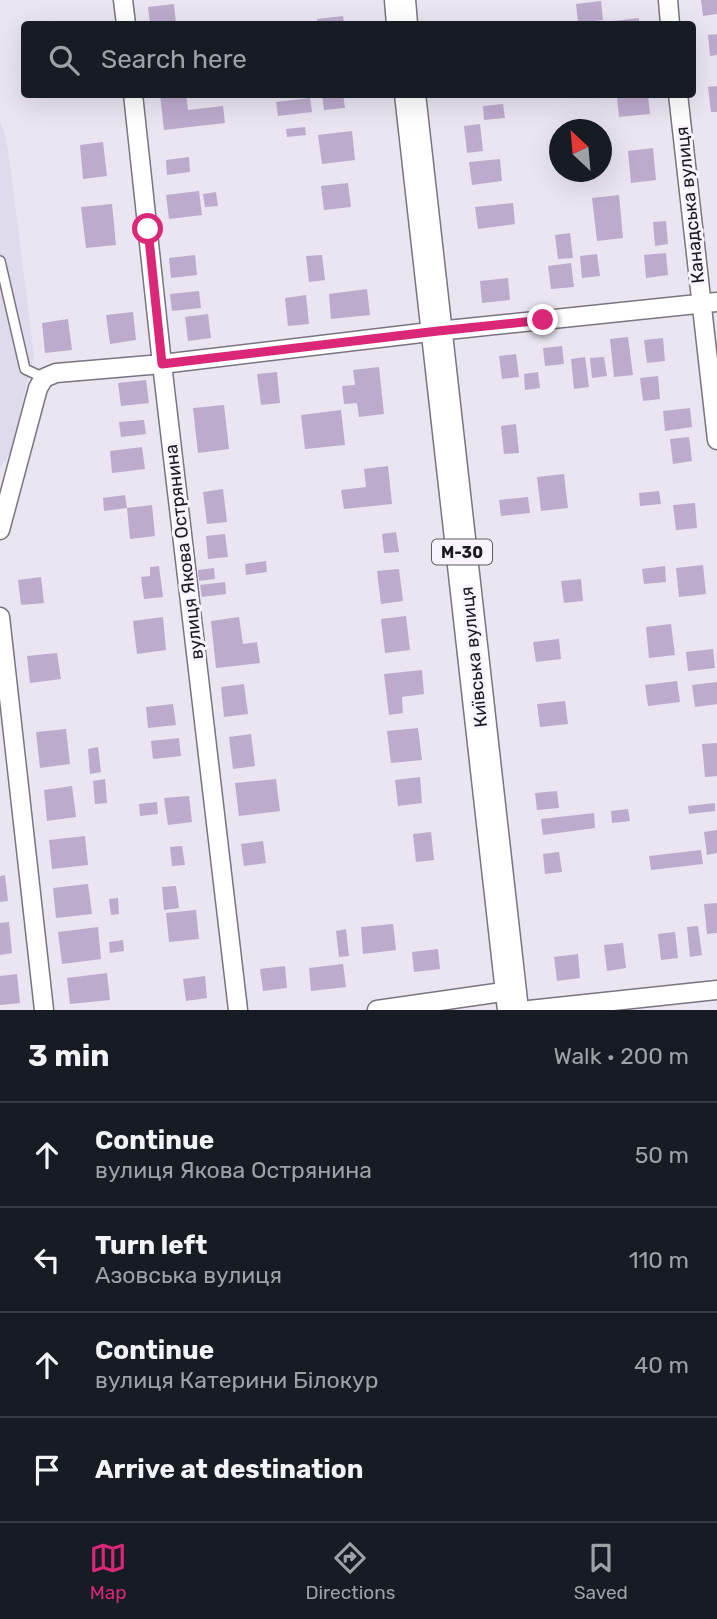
<!DOCTYPE html>
<meta charset="utf-8">
<style>
:root{--surface:#171b24;--page:#20242c;--text:#f1f3f6;--muted:#9ea1a6;--line:#363941;--accent:#db2777}
body{margin:0;font-family:Rubik,sans-serif;background:var(--page);color:var(--text)}
.compass{position:absolute;left:549px;top:119px;width:63px;height:63px;border-radius:50%;background:var(--surface);box-shadow:0 7px 28px #0002;rotate:334deg}
.stop{position:absolute;width:21px;height:21px;margin:-16px;border:5px solid #db2777;border-radius:50%;background:#fff}
.stop.end{background:#db2777;border-color:#fff;box-shadow:0 2px 7px #0008}
.list{margin:0;padding:0;list-style:none}
h2{display:flex;justify-content:space-between;align-items:center;height:91px;margin:0;padding:0 28px;font-size:30px}
h2 small{font-size:23px;font-weight:400;color:var(--muted)}
.list li{display:grid;grid-template-columns:46px 1fr auto;gap:21px;align-items:center;box-sizing:border-box;height:105px;padding:0 28px;border-top:2px solid var(--line)}
.list b{display:block;font-size:26px;white-space:nowrap}
.list p{margin:0;font-size:23px;white-space:nowrap;color:var(--muted)}
.list em{font-size:23px;font-style:normal;color:var(--muted)}
.icon{flex:none;width:38px;height:38px;fill:none;stroke:currentColor;stroke-width:2;stroke-linecap:round;stroke-linejoin:round}
.map{position:relative;flex:none;width:717px;height:1010px;overflow:hidden}
.search{position:absolute;background:var(--surface);box-shadow:0 7px 28px #0002;left:21px;right:21px;top:21px;height:77px;display:flex;align-items:center;gap:18px;box-sizing:border-box;padding:0 24px;border-radius:7px;color:var(--muted);font-size:26px}
.sheet{height:511px;background:var(--surface)}
nav{display:flex;justify-content:space-around;align-items:center;box-sizing:border-box;height:98px;border-top:2px solid var(--line);background:var(--surface);font-size:19px;color:var(--muted)}
nav a{display:grid;justify-items:center;gap:4px}
nav .on{color:var(--accent)}
.map>svg:first-child{display:block}
.built{fill:#e1d9ec}
.building{fill:#bdabce}
.lines{fill:none;stroke-linecap:round;stroke-linejoin:round}
.service-casing{stroke:#79747f;stroke-width:12}
.minor-casing{stroke:#79747f;stroke-width:21}
.trunk-casing{stroke:#79747f;stroke-width:33}
.service{stroke:#fff;stroke-width:9}
.minor{stroke:#fff;stroke-width:18}
.trunk{stroke:#fff;stroke-width:30}
.route{stroke:#db2777;stroke-width:9}
.labels{text-anchor:middle;stroke-width:6;stroke-linejoin:round;paint-order:stroke}
.shield{fill:#f8f3ff;stroke:#5e5b62;stroke-width:2}
.shield-label{font-size:16px;font-weight:bold;fill:#1c1a1f}
.street-label{font-size:18px;fill:#1c1a1f;stroke:#f8f3ff}
</style>
<div class="map">
<svg width="717" height="1010" viewBox="0 0 717 1010">
<rect width="100%" height="100%" fill="#eae5f1"/>
<path class="built" d="M0,121L5,133L11,171L34,355L27,380L13,448L0,468Z"/>
<path class="building" d="M701,0H717V14L703,16Z
M601,1L603,20L578,23L576,4Z
M174,4L176,24H150L148,7Z
M343,16L344,24H318L317,19Z
M639,18V24H605L604,22Z
M717,34V55L710,56L708,35Z
M717,86V112H711L708,87Z
M160,94H186L188,110L223,106L225,123L164,130Z
M322,94H343L345,108L324,110Z
M648,95L650,114L619,117L617,98Z
M310,98L312,112L278,116L276,102Z
M503,104L505,118L484,120L483,106Z
M480,124L483,151L467,153L464,126Z
M305,127L306,135L287,137L286,129Z
M352,131L355,160L322,164L318,135Z
M103,142L107,176L83,179L80,145Z
M653,148L656,180L631,183L628,151Z
M189,157L190,172L167,175L166,160Z
M500,159L502,181L472,185L469,162Z
M348,183L351,207L324,210L321,186Z
M199,191L202,215L169,219L166,195Z
M216,192L218,206L205,207L203,194Z
M619,195L623,238L597,241L592,198Z
M513,203L515,224L478,229L475,207Z
M112,204L116,245L86,248L81,207Z
M666,221L668,244L655,246L653,222Z
M570,233L573,258L558,259L555,235Z
M666,253L668,275L646,278L644,255Z
M597,254L600,276L582,278L580,256Z
M195,255L197,275L171,278L169,258Z
M322,255L325,280L309,282L306,256Z
M571,263L574,287L551,289L548,266Z
M508,278L510,300L482,303L480,281Z
M367,289L370,315L331,319L329,294Z
M199,291L201,308L172,311L170,294Z
M306,295L309,324L288,326L285,298Z
M133,312L136,340L110,344L106,315Z
M208,314L211,338L188,341L185,317Z
M68,319L72,350L45,353L42,323Z
M628,337L633,375L614,377L610,339Z
M663,338L665,361L647,363L644,340Z
M562,346L564,364L545,366L543,348Z
M516,354L519,377L502,379L499,356Z
M585,357L589,387L574,389L571,359Z
M604,357L607,376L592,378L590,358Z
M379,367L384,414L359,417L357,403L344,404L342,386L355,385L353,370Z
M277,372L280,403L261,405L257,374Z
M538,372L540,388L525,390L524,374Z
M658,376L660,399L643,401L640,378Z
M146,380L149,403L121,406L118,383Z
M224,405L229,449L198,453L193,408Z
M690,408L692,427L665,431L663,411Z
M341,410L345,445L305,449L301,415Z
M144,420L146,434L121,437L119,422Z
M516,424L519,453L504,454L501,426Z
M689,437L692,461L673,464L670,439Z
M142,447L145,469L112,473L110,451Z
M388,466L392,504L344,509L341,490L366,487L364,469Z
M564,474L568,508L541,511L537,477Z
M223,489L227,522L207,524L203,492Z
M659,491L661,504L640,506L639,493Z
M125,495L127,508L104,511L103,498Z
M528,497L530,513L501,516L499,500Z
M695,503L697,528L676,530L673,505Z
M152,505L155,536L130,539L127,508Z
M396,532L399,552L384,553L382,534Z
M225,534L228,557L208,559L206,536Z
M266,561L267,572L246,575L245,564Z
M703,565L706,594L679,597L676,568Z
M159,566L163,597L144,599L141,577L150,576V567Z
M665,566L666,582L644,584L642,569Z
M214,568L215,579L199,581L198,570Z
M399,569L403,601L381,604L377,571Z
M41,577L44,603L21,605L18,580Z
M581,579L583,601L564,603L561,581Z
M225,582L226,594L202,597L200,585Z
M406,616L410,650L385,653L381,619Z
M163,617L166,650L137,654L133,621Z
M239,617L243,644L257,642L260,663L216,668L211,621Z
M671,624L675,655L649,658L646,627Z
M559,639L561,659L536,662L533,642Z
M713,649L715,668L688,671L686,652Z
M57,653L61,679L30,683L27,656Z
M422,670L424,694L402,697L403,713L389,715L384,674Z
M677,681L680,702L648,706L645,685Z
M717,682V704L695,707L692,685Z
M244,684L248,714L224,717L221,687Z
M565,701L568,724L540,727L537,704Z
M173,704L176,725L148,728L146,707Z
M418,728L422,760L391,763L387,731Z
M66,729L70,764L40,768L36,732Z
M251,734L255,766L233,769L229,737Z
M179,738L181,756L153,759L151,741Z
M717,743V776L705,777L702,744Z
M98,747L101,772L90,774L88,749Z
M420,777L422,803L398,806L395,780Z
M105,779L107,803L95,804L93,781Z
M276,779L280,811L239,816L235,783Z
M72,786L76,817L47,821L44,790Z
M557,791L559,808L537,810L535,793Z
M189,796L192,822L168,825L164,798Z
M157,802L158,814L140,816L139,804Z
M715,803V811L689,814L688,806Z
M628,809L630,821L612,823L611,811Z
M594,813L595,828L543,835L541,819Z
M717,830V853L707,855L704,832Z
M431,832L434,860L416,862L413,834Z
M85,836L88,865L52,869L49,840Z
M263,841L266,863L244,866L241,844Z
M182,846L185,865L172,866L170,847Z
M701,850L703,864L651,870L649,856Z
M559,852L562,872L545,874L543,854Z
M5,875L8,901L0,902V876Z
M88,884L92,914L56,918L53,888Z
M176,886L179,908L164,910L162,887Z
M118,898L119,914L111,915L109,899Z
M717,903V933L707,934L704,904Z
M196,910L199,939L169,942L166,913Z
M9,922L12,953L0,955V923Z
M393,924L396,950L363,954L361,927Z
M698,926L702,955L690,957L687,927Z
M98,927L101,959L62,964L58,932Z
M346,929L349,956L339,957L336,931Z
M675,932L678,958L661,960L658,934Z
M123,940L124,951L110,953L109,942Z
M623,943L626,968L607,971L604,945Z
M438,949L440,969L414,972L412,952Z
M578,954L580,978L557,981L554,957Z
M343,964L346,987L311,991L309,968Z
M285,966L287,988L263,991L260,969Z
M107,973L110,1000L70,1004L67,978Z
M17,974L20,1003L0,1005V976Z
M205,976L207,998L186,1001L183,979Z"/>
<g class="lines">
<defs>
<path id="service" d="M0,261L25,369L44,378"/>
<path id="minor" d="M123,0L126,24
M668,0L670,24
M133,94L162,364L238,1010
M678,94L717,440
M0,530L38,388L44,378L56,373L162,364L438,331L717,302
M0,617L44,1010
M377,1010L510,991
M529,1010L717,990"/>
<path id="trunk" d="M400,0L402,24
M410,94L513,1010"/>
</defs>
<use href="#service" class="service-casing"/>
<use href="#minor" class="minor-casing"/>
<use href="#trunk" class="trunk-casing"/>
<use href="#service" class="service"/>
<use href="#minor" class="minor"/>
<use href="#trunk" class="trunk"/>
</g>
<g class="lines">
<path class="route" d="M148,229L162,364L438,331L543,320"/>
</g>
<g class="labels">
<rect class="shield" x="432" y="539.5" width="60" height="25" rx="5"/>
<g class="shield-label">
<text x="462" y="558">М-30</text>
</g>
<g class="street-label">
<text transform="translate(690 205) rotate(-96)" y="6">Канадська вулиця</text>
<text transform="translate(184 552) rotate(-97)" y="6">вулиця Якова Острянина</text>
<text transform="translate(474 657) rotate(-96)" y="6">Київська вулиця</text>
</g>
</g>
</svg>
<svg class="compass" viewBox="-18 -18 36 36"><path d="M0-13l5 13h-10z" fill="#e53935"/><path d="M0 13l5-13h-10z" fill="#9ea1a6"/></svg>
<div class="stop" style="left:148px;top:229px"></div>
<div class="stop end" style="left:543px;top:320px"></div>
<div class="search"><svg class="icon" aria-label="search" viewBox="0 0 24 24"><circle cx="10" cy="10" r="6"/><path d="M15 15l6 6"/></svg>Search here</div>
</div>
<section class="sheet">
<h2>3 min<small>Walk · 200 m</small></h2>
<ul class="list">
<li><svg class="icon" aria-label="ahead" viewBox="0 0 24 24"><path d="M12 20V5M6 11l6-6 6 6"/></svg><div><b>Continue</b><p>вулиця Якова Острянина</p></div><em>50 m</em></li>
<li><svg class="icon" aria-label="left" viewBox="0 0 24 24"><path d="M17 20v-9H6M10 6l-5 5 5 5"/></svg><div><b>Turn left</b><p>Азовська вулиця</p></div><em>110 m</em></li>
<li><svg class="icon" aria-label="ahead" viewBox="0 0 24 24"><path d="M12 20V5M6 11l6-6 6 6"/></svg><div><b>Continue</b><p>вулиця Катерини Білокур</p></div><em>40 m</em></li>
<li><svg class="icon" aria-label="arrive" viewBox="0 0 24 24"><path d="M6 21V4h12l-3 4 3 4H6"/></svg><div><b>Arrive at destination</b></div></li>
</ul>
</section>
<nav>
<a class="on"><svg class="icon" aria-label="map" viewBox="0 0 24 24"><path d="M3 6l6-2 6 2 6-2v14l-6 2-6-2-6 2zM9 4v14M15 6v14"/></svg>Map</a>
<a><svg class="icon" aria-label="directions" viewBox="0 0 24 24"><path d="M12 3l9 9-9 9-9-9zM9 14v-3h6M13 9l2 2-2 2"/></svg>Directions</a>
<a><svg class="icon" aria-label="saved" viewBox="0 0 24 24"><path d="M7 4h10v16l-5-4-5 4z"/></svg>Saved</a>
</nav>
